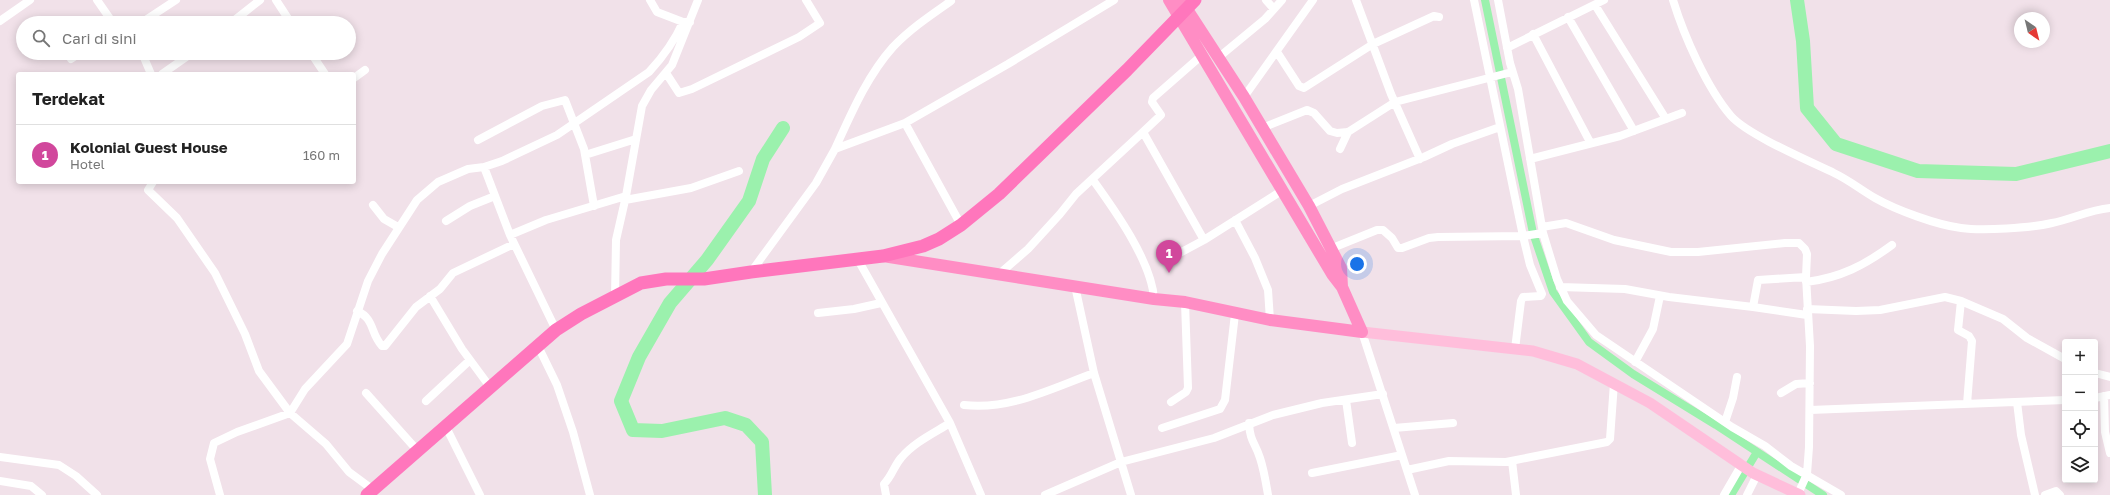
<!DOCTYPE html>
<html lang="id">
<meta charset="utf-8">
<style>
:root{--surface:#fff;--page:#f6f6f6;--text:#222;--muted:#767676;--line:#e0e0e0;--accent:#111827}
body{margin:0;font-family:"Golos Text",sans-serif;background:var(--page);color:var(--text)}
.controls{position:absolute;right:12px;bottom:12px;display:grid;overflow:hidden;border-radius:4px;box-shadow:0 2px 10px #0003}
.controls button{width:36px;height:36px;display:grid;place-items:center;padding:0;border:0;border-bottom:1px solid var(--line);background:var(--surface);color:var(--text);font:20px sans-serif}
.compass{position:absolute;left:2014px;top:12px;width:36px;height:36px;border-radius:50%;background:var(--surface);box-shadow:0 2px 10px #0003;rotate:145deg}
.you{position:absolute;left:1357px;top:264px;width:14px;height:14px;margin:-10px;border:3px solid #fff;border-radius:50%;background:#1a73e8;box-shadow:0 0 0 6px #1a73e833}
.badge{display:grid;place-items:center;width:26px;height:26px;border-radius:50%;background:var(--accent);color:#fff;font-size:13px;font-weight:700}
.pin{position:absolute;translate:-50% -33px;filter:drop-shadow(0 1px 2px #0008)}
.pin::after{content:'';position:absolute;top:21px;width:14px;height:12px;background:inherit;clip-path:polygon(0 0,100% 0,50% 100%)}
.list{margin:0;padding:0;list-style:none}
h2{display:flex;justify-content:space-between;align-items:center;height:52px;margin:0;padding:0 16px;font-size:17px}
h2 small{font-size:13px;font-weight:400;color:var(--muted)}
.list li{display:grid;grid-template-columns:26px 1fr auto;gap:12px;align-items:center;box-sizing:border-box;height:60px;padding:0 16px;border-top:1px solid var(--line)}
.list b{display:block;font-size:15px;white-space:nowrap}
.list p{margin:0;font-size:13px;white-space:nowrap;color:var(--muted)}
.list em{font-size:13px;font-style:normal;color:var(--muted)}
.icon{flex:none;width:22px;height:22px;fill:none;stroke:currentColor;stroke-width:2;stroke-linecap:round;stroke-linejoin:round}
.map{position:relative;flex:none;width:2110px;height:495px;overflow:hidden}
.search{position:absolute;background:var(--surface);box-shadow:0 2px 10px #0003;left:16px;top:16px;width:340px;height:44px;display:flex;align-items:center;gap:10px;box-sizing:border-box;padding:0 14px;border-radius:22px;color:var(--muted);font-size:15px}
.panel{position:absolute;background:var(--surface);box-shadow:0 2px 10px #0003;left:16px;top:72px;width:340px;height:112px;border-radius:4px}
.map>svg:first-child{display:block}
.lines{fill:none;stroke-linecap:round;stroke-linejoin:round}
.canal{stroke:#9bf1ad;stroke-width:8}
.river{stroke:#9bf1ad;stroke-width:14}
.minor{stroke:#fff;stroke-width:8}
.secondary{stroke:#ffbedb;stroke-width:11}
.primary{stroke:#ff8dc4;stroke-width:12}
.trunk{stroke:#ff76bc;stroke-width:13}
</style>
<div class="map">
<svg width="2110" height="495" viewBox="0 0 2110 495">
<rect width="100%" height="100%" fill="#f1e1e9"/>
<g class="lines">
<path class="canal" d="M1485,0L1533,233L1553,292L1589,342L1633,374L1716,425L1823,495
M1731,495L1757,452"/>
<path class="river" d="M1797,0L1803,41L1807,108L1836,144L1918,171L2016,174L2110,151
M765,495L762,442L746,425L725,418L662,431L633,430L621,401L639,357L670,303L707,260L749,201L763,159L783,128"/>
<path class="minor" d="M97,0L113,23
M276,0L291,23
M650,0L657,12L683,22
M1266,0L1274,9
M1356,0L1391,94L1420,159
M1474,0L1523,236L1530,265L1542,294L1541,296L1523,297L1521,301L1515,349
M1498,0L1510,63L1518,89L1543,233L1557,279L1567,301L1596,335L1732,427L1765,446L1791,466L1841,495
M1673,0C1684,36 1707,88 1731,116C1748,135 1809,161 1834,173C1849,180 1861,190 1875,198C1896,210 1937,225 1961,228C1982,231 2031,228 2052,223C2072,219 2089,210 2110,208
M1595,5L1666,119
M1568,17L1634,131
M0,21L30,0
M141,23L176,0
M231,23L260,0
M1533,34L1590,142
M1507,48L1604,0
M1277,52L1299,86L1304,88L1373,44L1434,16L1439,17
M142,53L151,74
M311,53L325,74
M1219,57L1265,19L1282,0
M71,59L80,53
M666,73L679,93L692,89L799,37L820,23L806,0
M162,74L192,53
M354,78L365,70
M1244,97L1313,0
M905,123L961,225
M1262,128L1307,110L1314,113L1330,131L1337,133L1348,132L1395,102L1512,72
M1143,132L1161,115L1152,102L1153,98L1201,56
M478,140L542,106L565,100L584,149L594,206
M835,149C851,114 867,76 893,47C910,29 931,15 951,1
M1340,149L1348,132
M585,155L636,139
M1530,159L1620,136L1682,113
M484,167L510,235L556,330
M1093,180C1114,209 1152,262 1154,299
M153,182L148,190L177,218L215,273L245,334L259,371L290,413L326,444L349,472L372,489
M625,200L691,188L739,171
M373,205L384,219L398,227
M1309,206L1342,189L1424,157L1452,144L1500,127
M1235,220L1255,258L1268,290L1270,320
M446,221L470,206L495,196
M1542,227L1566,223L1614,240L1671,252H1698L1785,243H1799L1805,249L1807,254L1806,277L1810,346L1809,447L1807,474L1798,494
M510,235L546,220L626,196
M1330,249L1377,230H1383L1392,238L1398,248H1402L1429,238L1438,237L1523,236L1543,233
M1176,255L1204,240
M857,258L950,423L981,495
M751,272L816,183L835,149L905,123L1008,64L1114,0
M998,275L1028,249L1060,214L1076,194L1143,132L1204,240L1283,190
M1806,282C1840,278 1865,265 1892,245
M1075,286L1094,373L1131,495
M1560,287L1625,289L1669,297L1753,307L1758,280L1806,277
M430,296L462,349L490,387
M615,298L616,240L626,196L642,106L651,90L672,65L698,0
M1961,301L1958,330L1969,336L1972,341L1967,404
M1753,307L1807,315
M1807,309L1856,311L1880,310L1945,297L1961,301L2003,319L2027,338L2065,359
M357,311C375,319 370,333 382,346H385L416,307L440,289L453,273L514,244
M818,313L854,309L881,303
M1362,332L1415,495
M538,346L557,385L573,432L590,495
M1635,362L1653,329L1660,296
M2095,373L2110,377
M366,393L417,450
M1781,393L1796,384L1810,383
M2104,396L2105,432L2110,453
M2095,398L2110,395
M1346,400L1352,443
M426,401L470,360
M1171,402L1186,392L1188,388L1185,302
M2017,402L2021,435L2035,495
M964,405C1011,410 1050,389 1094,373
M1810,410L2065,400
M1725,422L1733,398L1737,377
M1249,423C1250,442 1255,442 1260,458C1264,470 1266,483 1268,495
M446,427L480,495
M1162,428L1220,409L1225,400L1235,314
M1394,428L1453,423
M0,457L59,465L76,476L97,495
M1512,461L1516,495
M1407,470L1449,461L1506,462L1607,442L1610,439L1614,383
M1312,473L1402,455
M0,481L31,486L42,495
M220,495L210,459L214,443L237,432L290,413L305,389L347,344L368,281L382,254L417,200L438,182L468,169L484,167L502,161L557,135L649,72C662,58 675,40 683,22H690
M886,495L884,484C892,476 894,466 901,458C913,443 934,433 950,423
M1045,495L1121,462L1214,438L1273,415L1322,403L1383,394
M1724,495L1742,464
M1747,495L1757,475
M2045,495L2056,491L2060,495"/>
<path class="secondary" d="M1362,332L1533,351L1577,364L1650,403L1753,473L1800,495"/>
<path class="primary" d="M1169,0L1332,274L1342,287L1362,332
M1181,0L1244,97L1309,206L1341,268L1342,287
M883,256L1154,299L1185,302L1270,320L1362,332"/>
<path class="trunk" d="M367,495L556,330L581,314L641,283L666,279H704L751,272L883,256L923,246L939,239L961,225L999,194L1127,70L1195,0"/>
</g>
</svg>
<div class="controls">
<button>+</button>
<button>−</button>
<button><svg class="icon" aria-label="locate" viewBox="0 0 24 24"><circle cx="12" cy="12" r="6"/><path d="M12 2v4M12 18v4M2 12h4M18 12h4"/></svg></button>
<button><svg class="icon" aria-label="layers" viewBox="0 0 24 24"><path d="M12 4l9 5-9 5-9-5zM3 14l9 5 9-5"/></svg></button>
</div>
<svg class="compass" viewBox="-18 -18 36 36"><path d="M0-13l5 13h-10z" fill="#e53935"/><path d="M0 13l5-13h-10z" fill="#767676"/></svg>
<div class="you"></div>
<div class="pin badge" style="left:1169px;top:273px;background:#d1479c">1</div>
<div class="search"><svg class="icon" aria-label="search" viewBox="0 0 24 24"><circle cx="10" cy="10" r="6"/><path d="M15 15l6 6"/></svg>Cari di sini</div>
<section class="panel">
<h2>Terdekat<small></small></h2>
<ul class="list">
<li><span class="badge" style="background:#d1479c">1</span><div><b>Kolonial Guest House</b><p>Hotel</p></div><em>160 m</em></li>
</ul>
</section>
</div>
